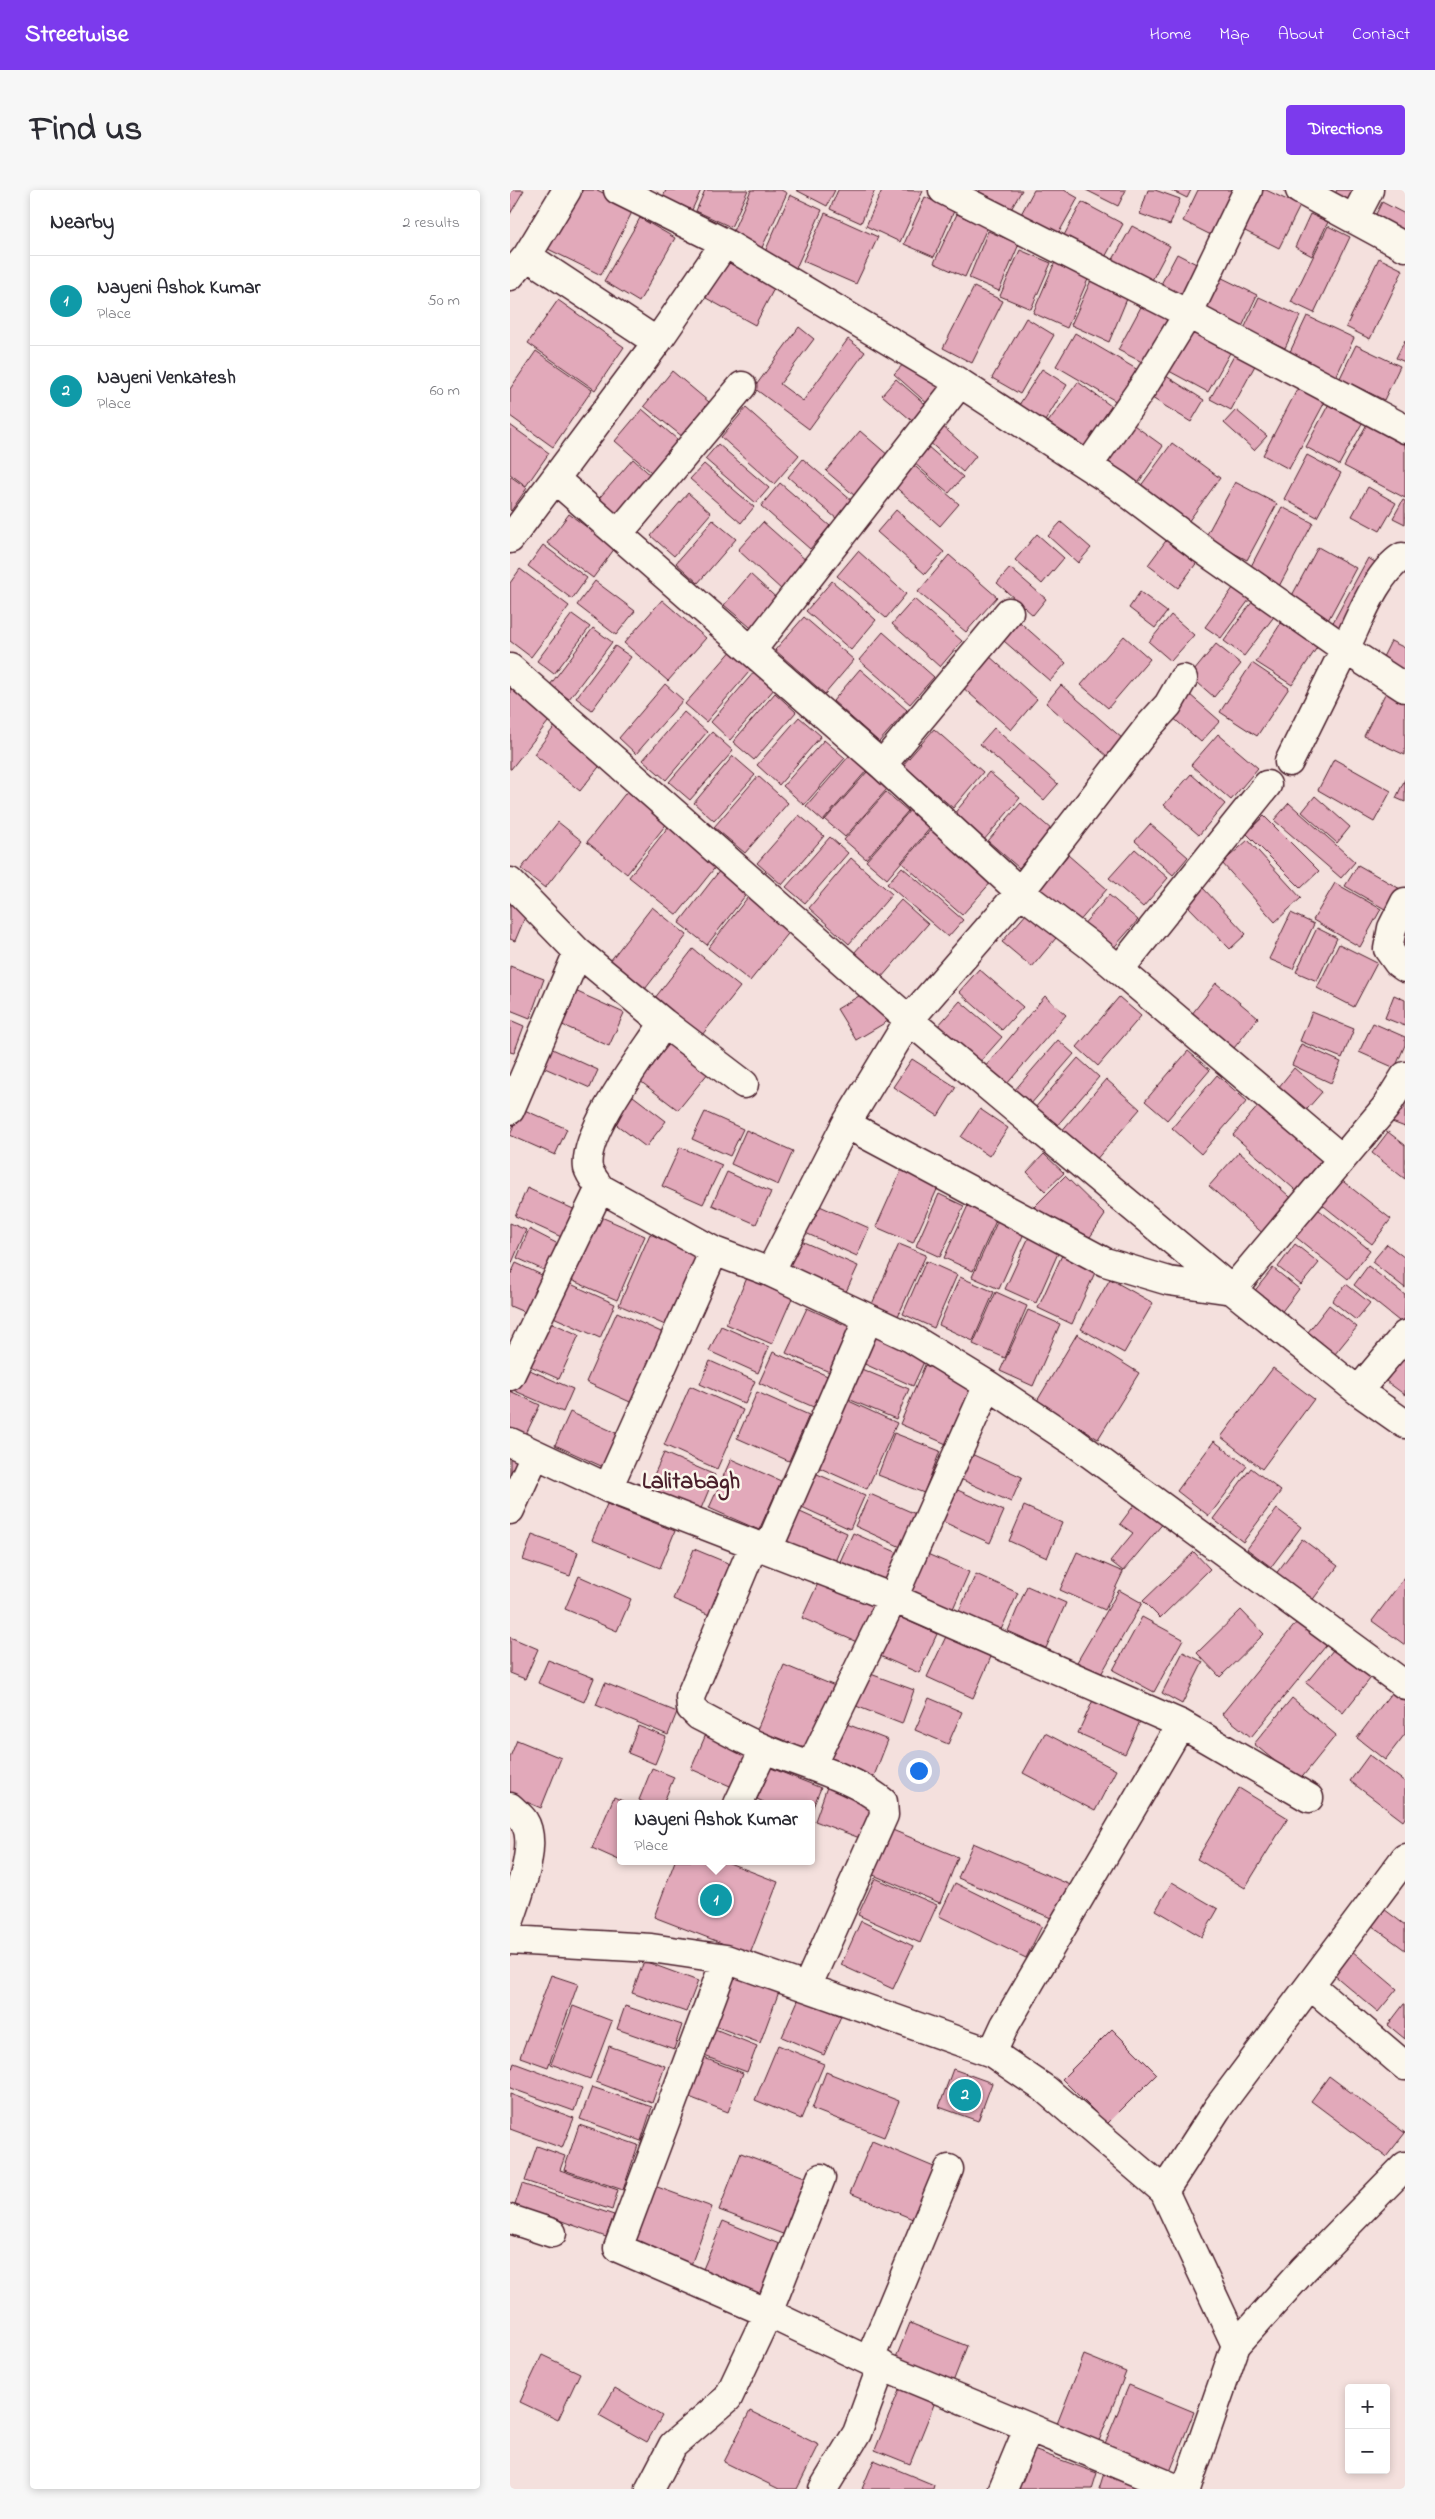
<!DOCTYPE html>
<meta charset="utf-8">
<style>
:root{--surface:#fff;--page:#f7f7f7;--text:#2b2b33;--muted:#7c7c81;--line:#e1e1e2;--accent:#7c3aed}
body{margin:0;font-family:"Indie Flower",sans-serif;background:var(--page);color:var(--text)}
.controls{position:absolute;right:15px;bottom:15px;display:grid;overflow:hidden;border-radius:5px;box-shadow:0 2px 8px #0003}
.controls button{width:45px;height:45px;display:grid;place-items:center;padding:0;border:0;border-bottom:1px solid var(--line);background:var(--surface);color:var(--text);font:25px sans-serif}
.you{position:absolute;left:408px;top:1580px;width:18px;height:18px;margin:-12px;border:4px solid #fff;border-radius:50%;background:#1a73e8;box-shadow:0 0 0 8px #1a73e833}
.badge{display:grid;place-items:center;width:32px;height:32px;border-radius:50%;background:var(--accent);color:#fff;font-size:16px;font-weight:700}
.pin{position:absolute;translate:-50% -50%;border:2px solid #fff;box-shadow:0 1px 5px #0006}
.popup{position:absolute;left:107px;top:1610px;width:198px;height:65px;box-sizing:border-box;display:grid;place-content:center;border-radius:5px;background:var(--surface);filter:drop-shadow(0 1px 4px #0005);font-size:16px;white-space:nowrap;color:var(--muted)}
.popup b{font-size:19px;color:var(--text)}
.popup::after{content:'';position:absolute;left:50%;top:100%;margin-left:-10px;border:10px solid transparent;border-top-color:var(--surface)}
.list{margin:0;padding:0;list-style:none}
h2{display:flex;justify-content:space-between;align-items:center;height:65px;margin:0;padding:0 20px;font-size:21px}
h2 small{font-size:16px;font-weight:400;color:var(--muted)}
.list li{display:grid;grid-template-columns:32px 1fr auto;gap:15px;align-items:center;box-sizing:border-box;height:90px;padding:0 20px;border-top:1px solid var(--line)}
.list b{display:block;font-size:19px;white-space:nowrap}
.list p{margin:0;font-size:16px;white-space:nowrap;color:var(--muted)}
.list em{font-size:16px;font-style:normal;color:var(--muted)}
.map{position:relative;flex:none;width:895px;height:2299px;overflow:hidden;border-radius:5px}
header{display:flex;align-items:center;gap:30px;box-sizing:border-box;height:70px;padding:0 25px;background:var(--accent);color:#fff}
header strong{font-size:24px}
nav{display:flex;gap:28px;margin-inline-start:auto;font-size:18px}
.intro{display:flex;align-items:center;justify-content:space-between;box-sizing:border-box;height:120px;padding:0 30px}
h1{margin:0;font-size:35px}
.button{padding:12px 22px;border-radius:5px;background:var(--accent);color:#fff;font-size:18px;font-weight:700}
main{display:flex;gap:30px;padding:0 30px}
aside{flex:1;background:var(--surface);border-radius:5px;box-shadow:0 2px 8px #0003}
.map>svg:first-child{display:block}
.building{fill:#e2a9ba;stroke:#4a1f2b}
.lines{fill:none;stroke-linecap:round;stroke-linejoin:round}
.street-casing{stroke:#4a1f2b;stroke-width:31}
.secondary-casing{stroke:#4a1f2b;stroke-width:31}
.street{stroke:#fbf7ec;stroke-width:28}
.secondary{stroke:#fbf7ec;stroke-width:28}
.labels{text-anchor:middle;stroke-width:5;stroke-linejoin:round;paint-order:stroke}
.neighbourhood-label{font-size:24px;font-weight:bold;fill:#4a1f2b;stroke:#fbf7ec}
</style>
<header>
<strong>Streetwise</strong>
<nav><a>Home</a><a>Map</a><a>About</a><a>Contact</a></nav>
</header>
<div class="intro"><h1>Find us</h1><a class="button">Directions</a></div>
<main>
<aside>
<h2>Nearby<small>2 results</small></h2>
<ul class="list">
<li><span class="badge" style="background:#0f9aa8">1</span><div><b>Nayeni Ashok Kumar</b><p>Place</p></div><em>50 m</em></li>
<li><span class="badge" style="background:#0f9aa8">2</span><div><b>Nayeni Venkatesh</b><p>Place</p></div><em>60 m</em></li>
</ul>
</aside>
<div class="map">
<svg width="895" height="2299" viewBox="0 0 895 2299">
<rect width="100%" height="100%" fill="#f4e0dd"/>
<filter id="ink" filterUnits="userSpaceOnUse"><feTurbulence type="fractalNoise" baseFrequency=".02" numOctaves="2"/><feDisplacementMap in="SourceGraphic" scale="10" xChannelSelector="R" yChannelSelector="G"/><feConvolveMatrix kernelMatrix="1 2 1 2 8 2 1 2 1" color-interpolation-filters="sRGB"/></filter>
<g filter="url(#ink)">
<path class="building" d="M0,0H14L0,24Z
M66,0H87L124,18L91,85L38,59Z
M156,0H191L182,20L153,7Z
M195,0H238L221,37L186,21Z
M241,0H271L277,3L250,62L220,48Z
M286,0H325L317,16Z
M328,0H365L351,33L320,19Z
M372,0L413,1L390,52L356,36Z
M470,0H512L499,23L467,6Z
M524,0H554L568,8L547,46L510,26Z
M576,0H616L608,16Z
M638,0H645L670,9L660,35L630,24Z
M661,0H681L677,8Z
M688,0H734L709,49L673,31Z
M745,0H756L790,16L769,58L727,37Z
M827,0H849L841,17L822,9Z
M280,5L312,20L286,78L254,64Z
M415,7L444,21L424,67L394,54Z
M572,12L613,34L593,71L552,49Z
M872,12L895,24V49L862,32Z
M315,23L368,47L346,94L293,71Z
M447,24L477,38L455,87L424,73Z
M800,24L818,32L802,66L785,57Z
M130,28L165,48L129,112L94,91Z
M622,36L660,56L640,94L601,73Z
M818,36L840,47L804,123L781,112Z
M478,41L509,54L489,101L459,88Z
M510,60L541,73L521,119L490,106Z
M667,64L696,79L678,112L650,96Z
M219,65L268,91L245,135L196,108Z
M869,68L893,80L860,149L836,137Z
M545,72L579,87L557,138L523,123Z
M702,83L747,105L731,139L686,117Z
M582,88L619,104L599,152L561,135Z
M464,97L493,111L462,173L433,158Z
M749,107L790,126L775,158L734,139Z
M48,110L114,157L85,200L18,153Z
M632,115L661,130L638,175L608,160Z
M797,126L844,148L826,187L779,164Z
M516,128L544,145L510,204L482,188Z
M685,132L725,154L698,202L659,181Z
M289,137L304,149L270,194L293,211L338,149L355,162L299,239L244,198Z
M565,143L628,180L609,213L546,176Z
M895,150V172L886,168Z
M846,155L890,176L874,210L830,188Z
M729,157L749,168L721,220L700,209Z
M26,161L82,200L43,257L0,226V199Z
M398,169L434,200L420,216L384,184Z
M532,179L557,195L535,231L509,215Z
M162,181L205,217L178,251L134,216Z
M656,186L694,210L681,232L642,208Z
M386,189L422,220L408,236L372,205Z
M568,192L605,219L575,259L538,232Z
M790,194L817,208L779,279L753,265Z
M822,208L856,226L829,275L796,257Z
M236,218L289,265L264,294L211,247Z
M132,219L175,256L148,288L105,251Z
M726,220L757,246L744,260L714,233Z
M621,233L653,256L625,298L592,275Z
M430,234L466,266L453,282L417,250Z
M857,234L895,255V308L834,276Z
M0,235L39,263L16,296L0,284Z
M350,241L379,266L345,306L316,281Z
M662,253L710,288L678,332L630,297Z
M208,254L259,298L246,313L195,269Z
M417,256L453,287L439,303L403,272Z
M797,265L831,283L807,327L774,309Z
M123,269L145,289L108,333L85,313Z
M293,269L342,311L327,329L278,287Z
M400,272L449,314L430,336L382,294Z
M194,274L244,317L231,333L180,289Z
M0,286L17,298L1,321L0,320Z
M725,292L767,314L737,370L695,348Z
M270,293L320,336L300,359L251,316Z
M858,297L886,313L870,341L842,326Z
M178,303L201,323L164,366L141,346Z
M893,310L895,311V334L883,328Z
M772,317L803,333L767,400L737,384Z
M386,320L434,362L415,384L367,342Z
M59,324L105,358L83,388L37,353Z
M203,330L226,349L188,393L166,373Z
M253,332L298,372L272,400L228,360Z
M551,332L581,358L568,373L538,346Z
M527,344L554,368L532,394L505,370Z
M658,348L688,371L668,398L638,375Z
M33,355L77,388L62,409L18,376Z
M808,357L846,378L816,434L778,413Z
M348,361L396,404L376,428L327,386Z
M439,365L487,407L456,442L408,402Z
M858,368L872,376L836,444L821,436Z
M500,378L536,409L523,425L487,393Z
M10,379L59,416L21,467L0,451V393Z
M240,384L271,412L246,442L214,415Z
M85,391L125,421L106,445L67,415Z
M322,391L366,430L341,460L296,421Z
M726,394L742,406L711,448L695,437Z
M630,402L657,422L645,438L619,418Z
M745,408L766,424L734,466L714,451Z
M404,409L452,451L430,477L382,434Z
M152,410L196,448L158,491L114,453Z
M62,424L80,437L44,484L27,471Z
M661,425L684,445L661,471L639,452Z
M294,427L344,470L315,504L265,460Z
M504,427L556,473L540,491L487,445Z
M771,433L808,456L782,495L746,472Z
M83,438L102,452L59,509L40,495Z
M373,442L424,487L400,514L349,470Z
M614,446L640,469L598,518L571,495Z
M881,451L895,458V488L869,475Z
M706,454L731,474L704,507L680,486Z
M105,456L121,467L82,520L66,508Z
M224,458L245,475L196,532L175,514Z
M478,465L527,509L501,540L451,496Z
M742,473L779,498L747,546L710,522Z
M350,479L397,520L369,552L323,511Z
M245,481L265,498L220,550L201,532Z
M155,494L173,510L126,564L109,548Z
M0,495L42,527L1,579H0Z
M551,495L613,549L598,567L536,513Z
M876,502L895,511V565L854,546Z
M265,503L286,522L244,570L223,552Z
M679,504L710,531L691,552L661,526Z
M174,522L197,542L156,590L133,570Z
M289,527L311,546L269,595L247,575Z
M45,536L92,573L70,601L24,564Z
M484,538L548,594L534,610L470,554Z
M424,539L473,582L443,618L393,575Z
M202,542L223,561L180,610L159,592Z
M708,544L748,578L721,610L681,575Z
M314,550L335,568L294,615L273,596Z
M340,565L357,580L313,631L296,616Z
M223,566L245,585L204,631L184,613Z
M824,569L881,601L864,632L808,600Z
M357,582L377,599L335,647L315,630Z
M479,582L510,608L473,651L443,625Z
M681,584L715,614L689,645L654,615Z
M248,586L278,613L235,663L204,637Z
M895,589V612L886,608Z
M118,600L158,632L117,684L77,652Z
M376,602L398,621L356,669L334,650Z
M805,606L840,637L827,653L792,622Z
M511,613L542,640L509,678L478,651Z
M779,613L845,672L831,688L764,630Z
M401,619L421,637L377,689L356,671Z
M289,625L314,646L272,695L247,673Z
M754,626L809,681L791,698L736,643Z
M48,632L72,651L35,698L11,679Z
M640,634L678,667L663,685L625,651Z
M158,637L207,675L167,725L119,687Z
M422,638L483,690L452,725L392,673Z
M320,647L338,663L295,713L276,697Z
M738,650L791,708L765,732L712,673Z
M625,659L658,688L633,717L599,688Z
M558,665L597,699L568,733L528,700Z
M341,668L382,704L339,754L299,718Z
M848,675L892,700L880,722L835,696Z
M392,677L453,730L438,747L377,694Z
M210,680L238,702L197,755L169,733Z
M825,693L871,719L850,757L803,730Z
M693,698L736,744L720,759L676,714Z
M599,705L628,730L600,762L571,737Z
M238,707L281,740L240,791L198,758Z
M391,710L418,734L371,788L344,763Z
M0,711L15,727L5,751L0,749Z
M142,717L177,745L132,803L97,775Z
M517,723L546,748L522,777L492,752Z
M781,723L804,734L783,779L759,769Z
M807,738L827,748L807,791L786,782Z
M829,754L867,773L844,817L807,798Z
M183,759L230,797L188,850L141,813Z
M0,776L34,789L20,828L0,820Z
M469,779L513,817L492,840L449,802Z
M706,793L748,828L720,863L678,829Z
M63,800L114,823L99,856L48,833Z
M359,800L378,831L346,850L327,819Z
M884,805L895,810V836L875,828Z
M535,806L556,825L496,895L475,877Z
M609,807L631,826L588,876L567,857Z
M450,811L492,847L469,873L428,836Z
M802,822L844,839L832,868L790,851Z
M0,830L14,836L4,863L0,862Z
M863,833L895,847V855L885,878L849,862Z
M165,847L203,877L168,920L130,891Z
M548,850L564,864L520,915L504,901Z
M791,854L831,872L821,893L782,875Z
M36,856L88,880L80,898L28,875Z
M678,861L700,880L657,930L635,911Z
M568,868L589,887L545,938L524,919Z
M402,869L446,897L428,926L383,897Z
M784,878L812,902L791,926L764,903Z
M707,885L737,911L691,964L662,938Z
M596,889L630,919L584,972L550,943Z
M894,901L895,902V937L882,932Z
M123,906L156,931L136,957L103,932Z
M750,914L819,975L792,1006L723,945Z
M10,918L57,939L45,965L0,945Z
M470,919L498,938L479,966L451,947Z
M195,922L233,939L220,966L182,949Z
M236,940L283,961L268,995L221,974Z
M878,942L895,955V989L862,963Z
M170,957L212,975L193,1014L152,996Z
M729,962L787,1013L757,1047L699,996Z
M534,964L554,983L535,1001L517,982Z
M392,979L429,995L403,1053L366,1037Z
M217,982L261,1002L246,1034L202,1015Z
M555,986L595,1025L580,1047L519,1022Z
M830,989L881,1029L862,1054L810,1013Z
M17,998L70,1022L58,1050L5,1026Z
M429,1004L454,1016L430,1067L406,1056Z
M460,1011L489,1024L463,1081L434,1068Z
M303,1013L359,1038L347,1066L291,1041Z
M804,1016L860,1060L838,1089L782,1044Z
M89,1026L135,1046L107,1110L61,1090Z
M489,1028L516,1039L489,1099L462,1087Z
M0,1033L16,1040L1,1075L0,1074Z
M19,1039L52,1056L40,1083L7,1068Z
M140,1044L193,1068L162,1138L109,1115Z
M519,1047L549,1061L526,1113L495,1099Z
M289,1050L348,1076L335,1104L277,1079Z
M389,1054L416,1065L388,1126L362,1114Z
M785,1054L809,1073L791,1095L768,1077Z
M877,1054L895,1068V1098L862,1072Z
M553,1063L587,1078L562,1134L528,1118Z
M416,1071L447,1085L424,1138L393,1124Z
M6,1073L38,1088L21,1125L0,1116V1086Z
M858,1076L895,1105L894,1135L844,1095Z
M763,1078L789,1099L770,1124L743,1103Z
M450,1087L484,1102L463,1151L429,1135Z
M237,1088L282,1108L262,1154L216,1134Z
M600,1089L643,1113L614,1163L571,1139Z
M54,1091L105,1114L90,1148L39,1125Z
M836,1094L860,1113L846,1130L822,1111Z
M486,1102L517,1116L495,1168L463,1154Z
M819,1115L847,1137L825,1164L798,1142Z
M297,1118L344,1139L324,1184L276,1163Z
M518,1120L550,1134L523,1196L490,1181Z
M107,1122L160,1146L129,1216L76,1192Z
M38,1131L69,1145L49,1189L18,1175Z
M211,1136L259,1157L248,1183L199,1161Z
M361,1140L417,1165L403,1196L348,1171Z
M567,1144L629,1183L588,1249L527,1211Z
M263,1162L322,1188L308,1219L249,1193Z
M895,1167V1205L876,1191Z
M200,1171L245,1191L235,1214L190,1194Z
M415,1175L467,1197L441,1256L390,1234Z
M13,1177L63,1199L53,1222L3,1200Z
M349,1178L399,1199L386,1229L336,1208Z
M763,1178L804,1209L752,1279L711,1247Z
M180,1196L233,1220L207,1279L154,1255Z
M0,1201L30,1215L15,1246L0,1239Z
M247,1202L299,1225L279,1271L227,1248Z
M330,1207L387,1233L357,1299L301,1274Z
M60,1222L117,1248L102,1281L45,1255Z
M384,1243L430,1261L414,1303L368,1285Z
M704,1251L737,1276L699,1326L667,1301Z
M457,1262L512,1287L501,1312L446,1287Z
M0,1263L15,1271L0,1301Z
M154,1263L205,1285L190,1321L138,1298Z
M221,1269L271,1291L249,1340L199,1318Z
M741,1278L771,1301L733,1352L703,1329Z
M298,1280L355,1305L340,1339L283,1313Z
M441,1297L494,1321L480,1353L427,1329Z
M360,1304L408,1325L393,1358L345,1336Z
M628,1310L655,1331L613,1381L600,1371L623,1343L610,1334Z
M97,1314L165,1341L150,1378L82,1350Z
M514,1316L552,1333L537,1368L499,1351Z
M281,1318L337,1343L324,1374L267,1349Z
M767,1319L791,1337L761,1377L737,1359Z
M343,1343L393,1365L378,1399L328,1376Z
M22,1345L68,1362L60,1386L13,1370Z
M792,1349L828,1376L801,1412L765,1385Z
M184,1359L225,1376L204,1427L163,1409Z
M408,1360L459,1382L442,1421L391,1398Z
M567,1362L613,1382L595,1420L550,1400Z
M684,1362L700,1379L650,1428L633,1411Z
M466,1384L508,1403L489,1444L447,1425Z
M69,1386L121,1409L107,1441L55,1419Z
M895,1387V1455L862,1431Z
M309,1391L366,1417L349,1453L292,1428Z
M517,1396L556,1413L536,1458L498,1441Z
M609,1400L632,1413L590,1486L567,1472Z
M731,1420L754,1444L710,1487L687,1463Z
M381,1423L427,1444L409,1483L363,1463Z
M632,1427L673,1449L644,1502L603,1480Z
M791,1427L820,1451L741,1547L712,1524Z
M439,1440L484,1460L463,1508L417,1487Z
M0,1447L28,1459L15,1489L0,1483Z
M828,1454L864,1484L833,1523L796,1493Z
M673,1462L693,1472L672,1514L652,1503Z
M38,1470L84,1488L74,1512L28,1493Z
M274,1475L325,1496L296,1563L246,1542Z
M358,1483L404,1500L392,1534L346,1516Z
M95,1493L167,1522L158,1545L86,1515Z
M884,1499L895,1508V1544L875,1570L847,1548Z
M419,1508L452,1522L438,1554L405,1540Z
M584,1508L631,1529L615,1564L568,1543Z
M782,1508L826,1545L789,1591L744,1554Z
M329,1531L378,1550L362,1591L313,1571Z
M128,1536L156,1547L145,1574L118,1563Z
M197,1542L243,1563L227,1599L181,1579Z
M535,1543L606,1580L585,1621L513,1583Z
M7,1550L51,1568L31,1618L0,1605V1567Z
M859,1565L895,1592V1628L893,1631L840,1591Z
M142,1578L164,1587L153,1614H138L129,1610Z
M261,1578L311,1598L301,1622V1614H258L247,1609Z
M317,1597L368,1616L355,1650L305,1631Z
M729,1598L778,1628L735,1698L687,1669Z
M104,1607L119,1614H111V1671L82,1658Z
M380,1639L448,1667L430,1713L361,1684Z
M463,1653L563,1696L548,1731L448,1688Z
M165,1671H214L268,1692L240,1764L144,1727Z
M365,1688L427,1715L410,1753L348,1725Z
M662,1692L708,1719L692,1747L646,1720Z
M445,1693L532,1736L516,1768L429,1726Z
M866,1713L895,1735V1760L854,1730Z
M351,1731L403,1756L383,1799L331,1775Z
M835,1755L887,1799L868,1822L816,1778Z
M134,1771L188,1791L176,1822L122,1803Z
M222,1781L270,1799L250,1853L202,1835Z
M41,1785L68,1794L38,1877L10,1867Z
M289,1808L331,1826L314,1865L272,1847Z
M894,1814H895V1849L878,1835Z
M63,1816L102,1831L80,1889L41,1874Z
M115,1816L172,1835L164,1859L107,1839Z
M200,1837L247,1856L237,1882L189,1864Z
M602,1839L647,1884L597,1934L552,1889Z
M268,1855L314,1874L291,1929L245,1910Z
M99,1856L155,1876L142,1913L86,1892Z
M189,1866L233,1883L218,1922L174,1905Z
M4,1873L72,1898L64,1921L0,1898V1885Z
M443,1879L482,1893L468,1931L429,1917Z
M316,1882L389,1911L374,1947L302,1919Z
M819,1886L895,1943L876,1967L801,1911Z
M82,1897L142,1917L131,1951L70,1929Z
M0,1904L64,1928L52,1958L0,1939Z
M69,1935L128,1955L113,2000L54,1980Z
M362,1951L431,1980L410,2032L340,2003Z
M27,1956L55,1966L50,1980L108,2000L102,2020L15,1991Z
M231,1963L300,1989L278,2046L209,2020Z
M12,1994L104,2025L96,2047L35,2025L32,2031L3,2021Z
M139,1994L202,2017L181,2075L118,2052Z
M213,2031L274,2056L251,2109L191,2084Z
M400,2133L457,2156L443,2192L385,2170Z
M32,2165L70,2183L48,2230L10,2212Z
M574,2165L616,2182L589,2251L547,2234Z
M619,2195L684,2222L659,2284L594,2256Z
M105,2198L152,2226L137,2252L89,2225Z
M390,2198L425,2212L400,2274L365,2260Z
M240,2221L309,2255L287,2299H269L214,2272Z
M518,2258L587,2283L582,2299H503Z
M364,2270L424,2295L423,2299H352Z
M594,2283L641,2299H589Z"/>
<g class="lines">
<defs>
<path id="street" d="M108,0L215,53L450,193L607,295L692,359L835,459C849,431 866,383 892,367L895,368
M433,0L678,124L895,239
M790,0L895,57
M844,29L859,0
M0,86L17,66L57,0
M147,152L215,53
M578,276L635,194L678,124L738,0
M45,289L372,575L510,702L581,756L832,969
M108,344L232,196
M0,349L147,152L17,66
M242,460L450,193
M0,478L399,830L722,1100
M673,489L658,515L638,537L510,702L399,830L336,934L260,1082L401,1148L478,1195L564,1252L895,1495
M779,572L835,459L895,498
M372,575L499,422
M0,692L68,762L154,833L234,894
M895,712L882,738L878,759L888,773L895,778
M609,780L757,595
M895,886L875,918L722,1100L848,1201L895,1234
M0,920L68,762
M336,934L595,1072L659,1091L722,1100
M90,998L204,1061L260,1082
M0,1186L90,998C86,992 80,985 78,978C72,943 134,864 154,833
M848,1201L895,1145
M0,1252L98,1298L383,1408L671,1534L799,1608
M98,1298L204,1061
M0,1320L25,1265
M244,1354L180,1507L181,1518L189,1526C211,1537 232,1550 255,1559C292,1575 342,1586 373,1612L374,1625L297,1797
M258,1359L358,1129
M301,1576L383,1408L478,1195
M228,1614L254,1559
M0,1617C4,1621 11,1626 14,1631C29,1654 8,1706 0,1730
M0,1750L141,1758L216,1769L482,1863L535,1899L654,2001L726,2155
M216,1769L108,2058L258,2123L311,1988
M800,1795L895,1876
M482,1863L495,1835L671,1534
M654,2001L707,1919L895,1668
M0,2029L42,2043
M359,2171L439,1979
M140,2299L163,2255L218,2208L258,2123L359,2171L668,2299
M313,2299L347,2243L372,2175
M493,2299L518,2239"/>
<path id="secondary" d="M676,2299L726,2155L794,2079L895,1976"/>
</defs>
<use href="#street" class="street-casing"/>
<use href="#secondary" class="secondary-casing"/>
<use href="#street" class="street"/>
<use href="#secondary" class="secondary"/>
</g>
</g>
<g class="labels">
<g class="neighbourhood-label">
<text x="181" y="1298">Lalitabagh</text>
</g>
</g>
</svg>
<div class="controls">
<button>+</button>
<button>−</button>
</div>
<div class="you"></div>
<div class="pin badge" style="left:206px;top:1710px;background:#0f9aa8">1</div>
<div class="popup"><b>Nayeni Ashok Kumar</b>Place</div>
<div class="pin badge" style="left:455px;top:1905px;background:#0f9aa8">2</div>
</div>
</main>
